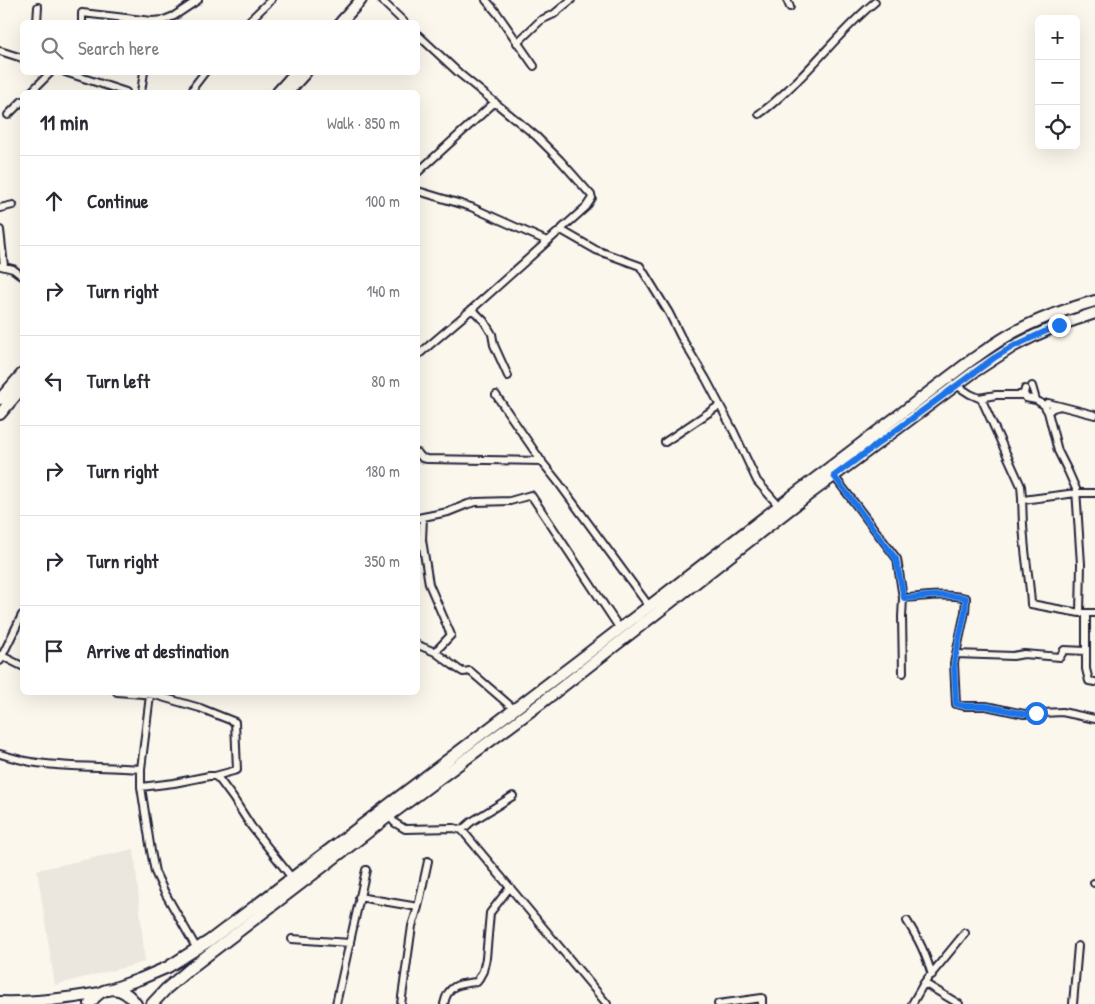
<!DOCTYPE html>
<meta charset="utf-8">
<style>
:root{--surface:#fff;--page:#f7f7f7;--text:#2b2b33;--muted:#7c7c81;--line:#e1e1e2}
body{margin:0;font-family:"Patrick Hand",sans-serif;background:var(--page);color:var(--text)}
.controls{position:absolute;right:15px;top:15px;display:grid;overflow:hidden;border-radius:8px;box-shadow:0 5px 20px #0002}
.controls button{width:45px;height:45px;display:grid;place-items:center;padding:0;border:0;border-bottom:1px solid var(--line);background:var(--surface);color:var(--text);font:25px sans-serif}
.stop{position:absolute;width:15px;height:15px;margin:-11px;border:4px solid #1a73e8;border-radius:50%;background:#fff}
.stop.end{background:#1a73e8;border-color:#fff;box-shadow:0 1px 5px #0008}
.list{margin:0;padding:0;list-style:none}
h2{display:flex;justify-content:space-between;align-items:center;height:65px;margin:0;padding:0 20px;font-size:21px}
h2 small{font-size:16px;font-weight:400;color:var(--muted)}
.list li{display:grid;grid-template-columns:32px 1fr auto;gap:15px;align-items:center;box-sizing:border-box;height:90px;padding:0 20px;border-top:1px solid var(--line)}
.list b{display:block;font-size:19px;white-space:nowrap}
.list em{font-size:16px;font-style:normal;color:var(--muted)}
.icon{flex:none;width:28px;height:28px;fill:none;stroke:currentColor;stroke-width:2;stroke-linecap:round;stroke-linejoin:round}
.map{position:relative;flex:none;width:1095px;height:1004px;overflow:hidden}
.search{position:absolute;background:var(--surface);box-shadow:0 5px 20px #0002;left:20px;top:20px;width:400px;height:55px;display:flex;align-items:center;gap:12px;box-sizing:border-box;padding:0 18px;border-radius:8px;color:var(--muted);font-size:19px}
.panel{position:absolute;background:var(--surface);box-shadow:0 5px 20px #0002;left:20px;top:90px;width:400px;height:605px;border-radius:8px}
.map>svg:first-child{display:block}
.built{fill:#ebe7df}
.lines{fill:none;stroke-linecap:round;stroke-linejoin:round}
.minor-casing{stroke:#22223b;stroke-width:10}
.primary-casing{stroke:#22223b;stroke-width:14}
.minor{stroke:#fbf7ec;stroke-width:6}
.primary{stroke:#fbf7ec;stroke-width:10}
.route{stroke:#1a73e8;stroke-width:6}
</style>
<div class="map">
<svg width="1095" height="1004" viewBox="0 0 1095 1004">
<rect width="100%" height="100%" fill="#fbf7ec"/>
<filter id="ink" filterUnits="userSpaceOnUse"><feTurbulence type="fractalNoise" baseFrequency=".02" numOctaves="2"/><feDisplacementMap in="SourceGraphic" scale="10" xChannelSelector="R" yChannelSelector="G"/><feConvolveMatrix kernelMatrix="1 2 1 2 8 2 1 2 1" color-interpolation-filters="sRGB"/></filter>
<g filter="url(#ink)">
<path class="built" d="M134,849L145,962L55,985L37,870Z"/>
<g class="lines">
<defs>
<path id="minor" d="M381,0L404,22
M486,0L497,13L534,66
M787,0L790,7
M37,22L38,7
M82,22V13L152,21L164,20L174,16L198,0
M248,22L271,0
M418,35L460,74L536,136L560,160L591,195L592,198L586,207L472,309L418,355
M517,43L541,20L554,14L571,0
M0,51L22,58
M65,72L126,92
M31,92L51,72
M141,92L144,72
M192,92L195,85L205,72
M759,114C774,104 785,92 798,80C824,54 847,25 875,2
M8,115L22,101
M418,172L495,102
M418,191L471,207L547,241
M0,208L13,205
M0,230L4,266
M561,230L596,250L640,266L669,313L681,337L706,379L734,432L757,481L779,506
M1,266L13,269L22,276
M472,309L484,321L492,334L494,345L508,376
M956,385L970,394L979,398L996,395H1021L1024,393
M1032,386L1036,400L1044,405
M1025,389L1024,393L1026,398L1036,400
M496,395L542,462L558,482L649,606
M981,398L1021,486C1023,503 1022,520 1024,537C1025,559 1030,581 1031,604L1052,608L1080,613
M1060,406L1095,415
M1048,412L1053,408L1060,406L1048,403L1044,405L1048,412L1058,451L1068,471L1076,489L1081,564L1080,613H1095
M665,442L720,405
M418,453L422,458L427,459L542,461
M834,476L897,559L903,598C924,597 946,593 966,598L965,612L954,663L956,704L964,706H986L1024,714L1062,712L1095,719
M1023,500L1076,493H1095
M418,518L448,512L468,504L476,502L510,501L531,495L620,629
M1086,613V669L1089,681L1095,682
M418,645L435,652L451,635L429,584L422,540L423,517
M435,652L458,669L463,672L470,671L514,709
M956,654L1013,656L1024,654L1060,657L1064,650L1086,651
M0,655L2,656L22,615
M0,661L2,656L22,666
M903,673L902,617L903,598
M117,692L155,695L200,708L235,722L237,770L215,776
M150,695L141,769V787L151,851L155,872L165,893L197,949
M0,754C10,757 20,760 31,762C67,768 104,766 141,769
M141,787L174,783L209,776H215L219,779L233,798L251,826L292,878
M389,816L395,823L405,829L454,828L462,830L471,822L513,796
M462,830L607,1004
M1094,883H1095
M359,897L418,907
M907,921C919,940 925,952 932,975
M292,939L350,943
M924,983L959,1004
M336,1004L366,870
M401,1004L412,926L418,907L428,861
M444,1004C448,984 459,984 477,982L483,971L486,958L490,913L510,887
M718,1004L762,998V1004
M912,1004L924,983L965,933
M1073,1004L1078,946"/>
<path id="primary" d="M341,22L361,0
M278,92L296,72
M288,92L306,72
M0,399L22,374
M0,414L22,388
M109,990L140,979L168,967L209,941L582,658L779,506L970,361C983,352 995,343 1009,335C1035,320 1066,309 1095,301
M0,1002C35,1003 66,999 100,993
M90,1004C102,984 123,985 136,1004
M152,1004L166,989L192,967L389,816L540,704L807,496L974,372L1014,346L1036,335L1059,325L1095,313"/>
</defs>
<use href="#minor" class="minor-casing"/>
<use href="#primary" class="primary-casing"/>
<use href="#minor" class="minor"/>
<use href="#primary" class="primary"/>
</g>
</g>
<g class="lines" filter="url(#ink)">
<path class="route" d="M1036,713L1024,714L986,706H964L956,704L954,663L965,612L966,598C946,593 924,597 904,598L896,559L834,476L994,358L1014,346L1059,325"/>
</g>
</svg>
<div class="controls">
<button>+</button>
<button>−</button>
<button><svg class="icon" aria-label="locate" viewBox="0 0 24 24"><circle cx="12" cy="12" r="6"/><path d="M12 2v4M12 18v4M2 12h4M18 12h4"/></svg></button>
</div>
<div class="stop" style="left:1036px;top:713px"></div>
<div class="stop end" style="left:1059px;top:325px"></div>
<div class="search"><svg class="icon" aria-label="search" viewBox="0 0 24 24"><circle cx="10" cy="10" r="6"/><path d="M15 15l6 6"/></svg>Search here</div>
<section class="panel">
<h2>11 min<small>Walk · 850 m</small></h2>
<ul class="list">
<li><svg class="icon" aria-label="ahead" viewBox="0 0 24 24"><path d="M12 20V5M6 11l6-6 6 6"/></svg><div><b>Continue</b></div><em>100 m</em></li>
<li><svg class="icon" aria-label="right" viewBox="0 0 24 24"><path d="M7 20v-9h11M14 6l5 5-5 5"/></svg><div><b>Turn right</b></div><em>140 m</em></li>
<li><svg class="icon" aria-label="left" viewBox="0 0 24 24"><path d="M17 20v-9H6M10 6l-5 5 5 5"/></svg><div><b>Turn left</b></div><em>80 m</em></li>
<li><svg class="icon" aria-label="right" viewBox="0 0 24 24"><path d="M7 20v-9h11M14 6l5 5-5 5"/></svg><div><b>Turn right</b></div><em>180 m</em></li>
<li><svg class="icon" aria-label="right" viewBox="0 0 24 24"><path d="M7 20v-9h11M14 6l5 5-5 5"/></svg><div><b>Turn right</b></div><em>350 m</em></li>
<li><svg class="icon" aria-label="arrive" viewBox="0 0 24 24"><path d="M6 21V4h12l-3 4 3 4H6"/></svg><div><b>Arrive at destination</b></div></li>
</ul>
</section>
</div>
